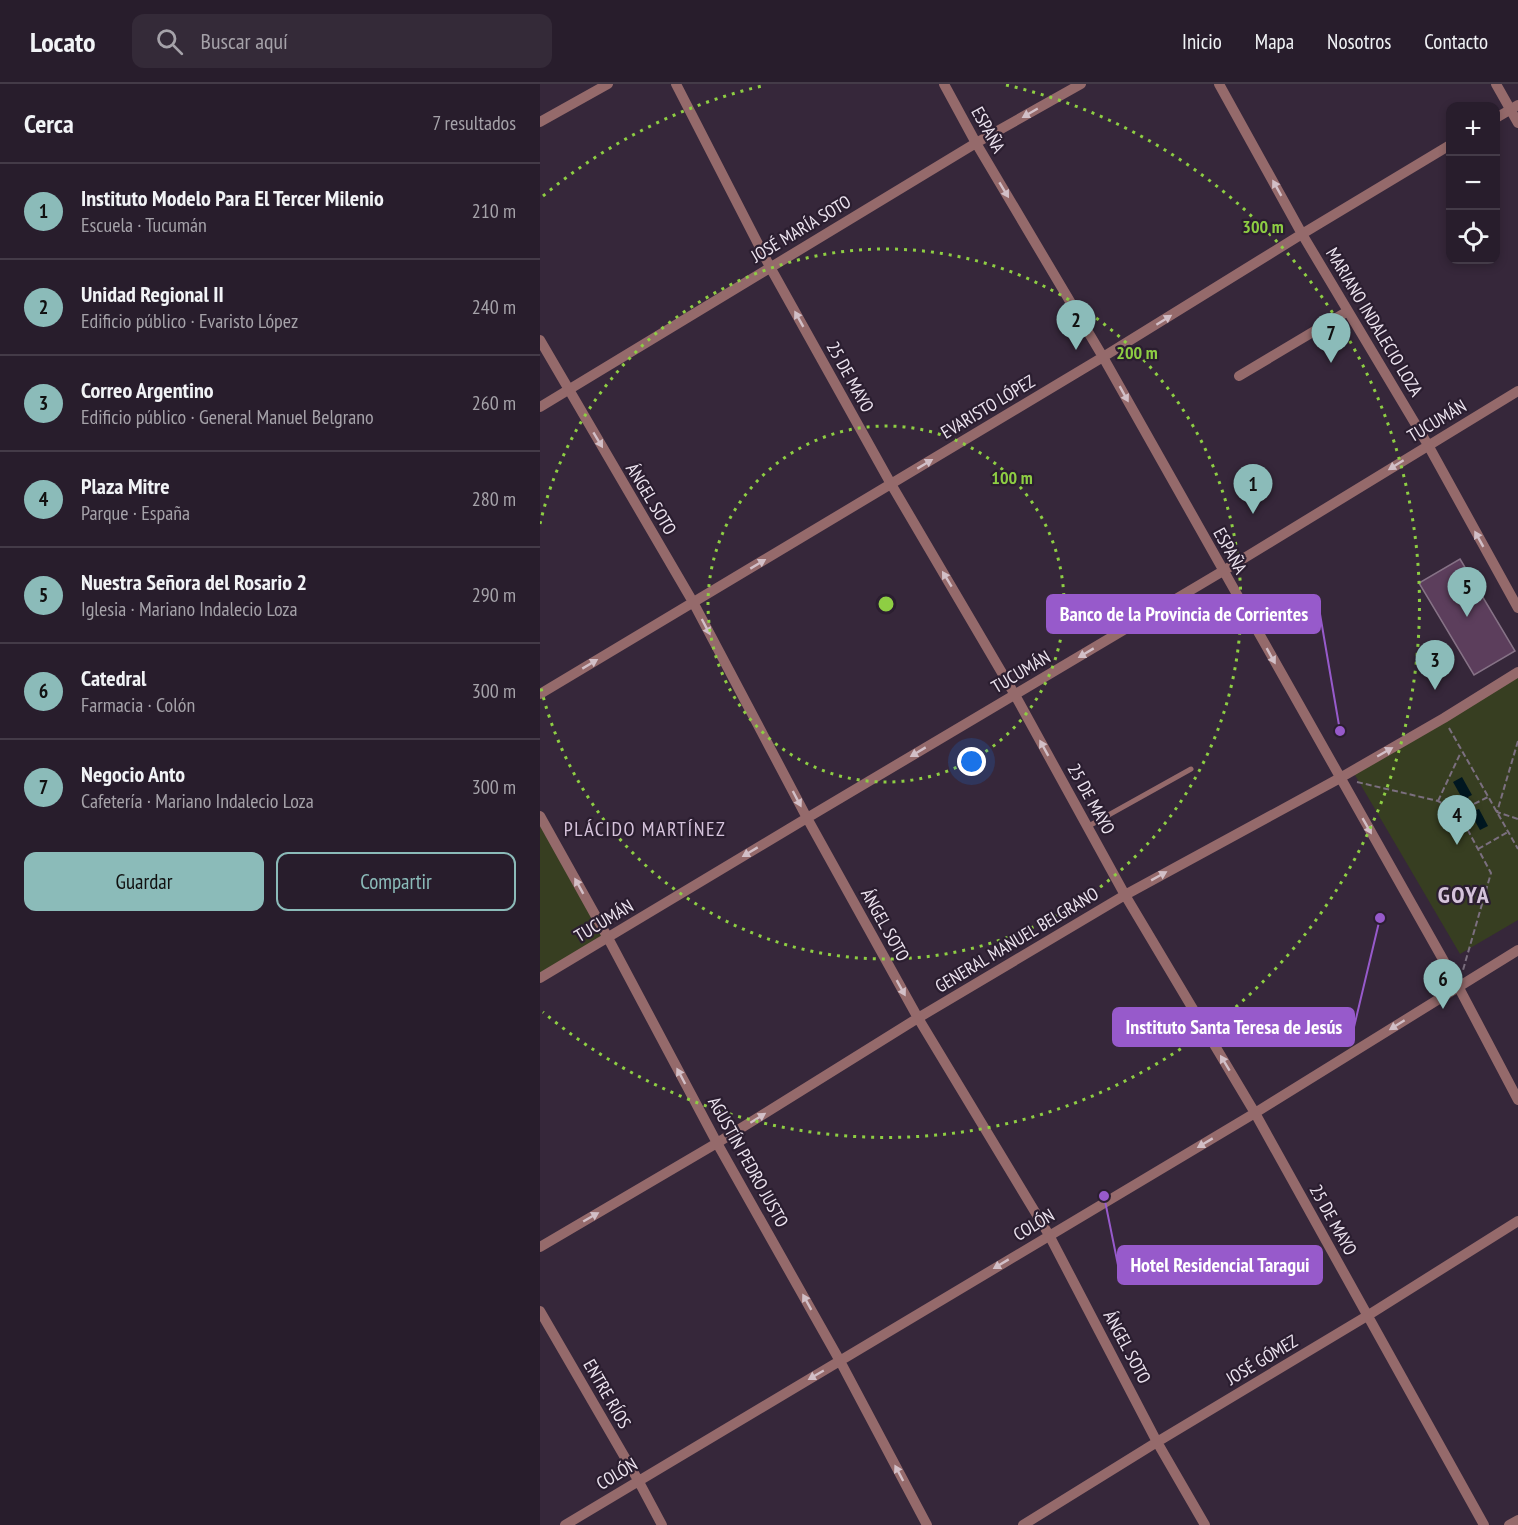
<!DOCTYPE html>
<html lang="es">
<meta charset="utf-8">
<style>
:root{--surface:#281d2c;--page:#342a38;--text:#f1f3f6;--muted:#a5a2a9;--line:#443b48;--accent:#8bbbb9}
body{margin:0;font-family:"PT Sans Narrow",sans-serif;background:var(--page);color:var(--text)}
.controls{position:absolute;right:18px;top:18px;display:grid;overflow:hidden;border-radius:12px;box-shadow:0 3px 9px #0003}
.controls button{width:54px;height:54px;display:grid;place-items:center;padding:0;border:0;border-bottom:2px solid var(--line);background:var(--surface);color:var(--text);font:30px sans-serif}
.you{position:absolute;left:432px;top:678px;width:21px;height:21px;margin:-15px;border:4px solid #fff;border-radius:50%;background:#1a73e8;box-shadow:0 0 0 9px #1a73e833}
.badge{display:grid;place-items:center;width:39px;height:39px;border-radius:50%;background:var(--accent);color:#111;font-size:20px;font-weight:700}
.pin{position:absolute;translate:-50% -50px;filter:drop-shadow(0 2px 3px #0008)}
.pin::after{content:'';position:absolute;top:32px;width:21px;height:18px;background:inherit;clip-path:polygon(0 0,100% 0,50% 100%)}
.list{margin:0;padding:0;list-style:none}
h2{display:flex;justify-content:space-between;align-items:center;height:78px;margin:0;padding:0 24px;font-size:26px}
h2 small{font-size:20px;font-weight:400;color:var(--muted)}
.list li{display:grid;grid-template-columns:39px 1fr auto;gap:18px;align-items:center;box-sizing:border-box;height:96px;padding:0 24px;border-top:2px solid var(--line)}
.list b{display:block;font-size:22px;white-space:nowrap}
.list p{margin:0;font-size:20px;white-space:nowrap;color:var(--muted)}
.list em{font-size:20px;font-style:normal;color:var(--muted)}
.actions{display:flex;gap:12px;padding:18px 24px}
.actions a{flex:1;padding:14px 0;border:2px solid var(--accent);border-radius:12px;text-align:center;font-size:21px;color:var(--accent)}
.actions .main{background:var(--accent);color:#111}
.icon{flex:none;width:33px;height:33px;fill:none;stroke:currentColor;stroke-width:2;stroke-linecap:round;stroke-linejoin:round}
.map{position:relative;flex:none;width:978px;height:1441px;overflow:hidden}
header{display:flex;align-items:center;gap:36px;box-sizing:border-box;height:84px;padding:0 30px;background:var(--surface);border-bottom:2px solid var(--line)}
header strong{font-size:28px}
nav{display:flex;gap:33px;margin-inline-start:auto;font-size:21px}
.search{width:420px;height:54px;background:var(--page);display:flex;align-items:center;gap:15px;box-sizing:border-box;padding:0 21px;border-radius:12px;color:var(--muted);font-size:22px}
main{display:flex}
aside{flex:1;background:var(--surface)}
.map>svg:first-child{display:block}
.green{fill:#373e21}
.water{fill:#001720}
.building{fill:#5c3e5c;stroke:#867286;stroke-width:1.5}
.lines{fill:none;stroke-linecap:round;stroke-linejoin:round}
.path{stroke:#7b6f7f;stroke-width:2;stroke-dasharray:6 3;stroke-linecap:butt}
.lane{stroke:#956a6b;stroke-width:5}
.street{stroke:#956a6b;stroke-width:10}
.oneway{fill:#d2bfc7}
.ring{fill:none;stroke:#8ece43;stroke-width:3;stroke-dasharray:3 6}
.labels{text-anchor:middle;stroke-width:4.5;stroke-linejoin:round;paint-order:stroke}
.street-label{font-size:18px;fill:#ece3ef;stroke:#2b1e30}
.neighbourhood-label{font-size:20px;letter-spacing:1.5px;fill:#d5c3db;stroke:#2b1e30}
.district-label{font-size:24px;font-weight:bold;letter-spacing:1.5px;fill:#d5c3db;stroke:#2b1e30}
.centre{fill:#8ece43;stroke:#2b1e30;stroke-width:3}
.ring-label{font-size:18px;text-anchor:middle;font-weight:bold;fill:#8ece43;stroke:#2b1e30;stroke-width:4.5;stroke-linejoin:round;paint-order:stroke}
.leader{fill:none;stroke:#975acb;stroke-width:2}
.callout-dot{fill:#975acb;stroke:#2b1e30;stroke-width:2}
.callout{fill:#975acb;stroke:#975acb;stroke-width:2}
.callout-label{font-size:20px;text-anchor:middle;font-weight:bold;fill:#fff}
</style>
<header>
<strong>Locato</strong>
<div class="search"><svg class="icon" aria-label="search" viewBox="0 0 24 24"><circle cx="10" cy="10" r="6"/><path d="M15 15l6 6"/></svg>Buscar aquí</div>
<nav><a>Inicio</a><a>Mapa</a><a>Nosotros</a><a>Contacto</a></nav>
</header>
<main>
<aside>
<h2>Cerca<small>7 resultados</small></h2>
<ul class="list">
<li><span class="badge">1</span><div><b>Instituto Modelo Para El Tercer Milenio</b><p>Escuela · Tucumán</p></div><em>210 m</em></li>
<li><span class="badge">2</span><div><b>Unidad Regional II</b><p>Edificio público · Evaristo López</p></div><em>240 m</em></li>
<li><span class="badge">3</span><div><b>Correo Argentino</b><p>Edificio público · General Manuel Belgrano</p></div><em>260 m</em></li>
<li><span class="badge">4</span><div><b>Plaza Mitre</b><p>Parque · España</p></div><em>280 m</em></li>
<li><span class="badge">5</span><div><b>Nuestra Señora del Rosario 2</b><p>Iglesia · Mariano Indalecio Loza</p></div><em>290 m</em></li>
<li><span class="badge">6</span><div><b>Catedral</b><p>Farmacia · Colón</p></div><em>300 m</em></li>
<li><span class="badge">7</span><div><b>Negocio Anto</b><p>Cafetería · Mariano Indalecio Loza</p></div><em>300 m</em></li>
</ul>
<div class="actions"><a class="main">Guardar</a><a>Compartir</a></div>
</aside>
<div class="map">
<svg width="978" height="1441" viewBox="0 0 978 1441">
<rect width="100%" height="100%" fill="#36273a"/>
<path class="green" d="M978,588V836L920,870L812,686Z
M0,732L68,854L0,894Z"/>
<path class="water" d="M922,693L932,711L928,713L936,726L939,725L948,742L940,746L913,698Z"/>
<path class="building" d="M920,475L975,567L934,591L879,499Z"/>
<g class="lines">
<path class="path" d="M909,644L978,765
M978,657L957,728L978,735
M817,698L898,717L918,728L951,789L923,886
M898,717L921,668
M918,728L948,713
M938,765L968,748"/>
<path class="lane" d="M547,743L651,685"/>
<path class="street" d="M136,0L230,183L351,400L475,611L585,811L715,1029L944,1441
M404,0L436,59L563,273L918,902L978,1016
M679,0L762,150L888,361L978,524
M956,0L978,39
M956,34L978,21
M0,38L68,0
M0,256L153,518L267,734L378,934L509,1151L617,1358L665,1441
M699,292L808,227
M0,323L436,59L541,0
M0,610L563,273L762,150L910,61
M0,732L68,854L177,1059L300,1277L387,1441
M0,894L267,734L683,487L978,307
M0,1163L177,1059L378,934L585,811L800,694L904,634L978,588
M0,1227L98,1396L122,1441
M25,1441L715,1029L978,866
M483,1441L617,1358L827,1232L978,1137
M969,1441L978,1436"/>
</g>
<defs><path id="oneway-solid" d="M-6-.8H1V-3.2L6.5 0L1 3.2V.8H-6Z" transform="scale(1.5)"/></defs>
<g class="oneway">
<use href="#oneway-solid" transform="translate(490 29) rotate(150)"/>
<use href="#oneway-solid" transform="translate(737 104) rotate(-119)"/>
<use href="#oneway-solid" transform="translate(464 106) rotate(59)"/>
<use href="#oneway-solid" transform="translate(259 235) rotate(-119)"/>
<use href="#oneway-solid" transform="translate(624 236) rotate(-32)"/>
<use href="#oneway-solid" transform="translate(584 310) rotate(61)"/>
<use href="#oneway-solid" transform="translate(58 356) rotate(59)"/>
<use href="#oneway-solid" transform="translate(385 380) rotate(-31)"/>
<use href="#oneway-solid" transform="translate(856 381) rotate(148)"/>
<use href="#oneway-solid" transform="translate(939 455) rotate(-119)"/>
<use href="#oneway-solid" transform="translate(218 480) rotate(-31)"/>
<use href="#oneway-solid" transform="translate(407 495) rotate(-121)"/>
<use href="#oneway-solid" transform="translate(166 543) rotate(62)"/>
<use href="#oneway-solid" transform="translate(546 569) rotate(149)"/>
<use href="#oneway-solid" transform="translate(731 572) rotate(61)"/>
<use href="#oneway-solid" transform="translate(50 580) rotate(-31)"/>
<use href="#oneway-solid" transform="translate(504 664) rotate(-119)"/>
<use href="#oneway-solid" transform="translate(378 668) rotate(149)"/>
<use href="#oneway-solid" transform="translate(845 668) rotate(-30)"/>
<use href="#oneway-solid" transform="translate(257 715) rotate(62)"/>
<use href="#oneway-solid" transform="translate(827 742) rotate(60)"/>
<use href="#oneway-solid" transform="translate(210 768) rotate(149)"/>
<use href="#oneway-solid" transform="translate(619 792) rotate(-29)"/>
<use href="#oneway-solid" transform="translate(39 802) rotate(-119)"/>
<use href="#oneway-solid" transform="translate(361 904) rotate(61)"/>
<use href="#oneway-solid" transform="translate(857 941) rotate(148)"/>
<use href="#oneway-solid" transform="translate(685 979) rotate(-121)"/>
<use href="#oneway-solid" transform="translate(141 992) rotate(-118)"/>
<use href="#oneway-solid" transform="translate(218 1034) rotate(-32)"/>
<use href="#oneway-solid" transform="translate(665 1059) rotate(149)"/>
<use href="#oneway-solid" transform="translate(51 1133) rotate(-30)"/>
<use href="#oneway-solid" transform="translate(461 1180) rotate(149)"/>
<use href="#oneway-solid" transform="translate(267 1218) rotate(-119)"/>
<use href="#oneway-solid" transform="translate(276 1291) rotate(150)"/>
<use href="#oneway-solid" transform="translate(359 1389) rotate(-118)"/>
</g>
<g class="ring">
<circle cx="346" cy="520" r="178"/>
<path d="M0 440A355 355 0 1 1 0 600"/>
<path d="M3 112A533 533 0 0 1 226 1M466 1A533 533 0 1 1 3 928"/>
</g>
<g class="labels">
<g class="street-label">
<text transform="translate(448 46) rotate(61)" y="6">ESPAÑA</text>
<text transform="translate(261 145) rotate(-31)" y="6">JOSÉ MARÍA SOTO</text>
<text transform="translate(834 238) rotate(59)" y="6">MARIANO INDALECIO LOZA</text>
<text transform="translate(310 293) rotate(61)" y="6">25 DE MAYO</text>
<text transform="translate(448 323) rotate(-31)" y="6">EVARISTO LÓPEZ</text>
<text transform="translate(897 337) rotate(-31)" y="6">TUCUMÁN</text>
<text transform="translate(111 415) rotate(59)" y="6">ÁNGEL SOTO</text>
<text transform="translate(690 467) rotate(61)" y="6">ESPAÑA</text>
<text transform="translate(481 588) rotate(-31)" y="6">TUCUMÁN</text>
<text transform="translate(551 715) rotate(61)" y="6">25 DE MAYO</text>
<text transform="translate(64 837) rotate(-31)" y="6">TUCUMÁN</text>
<text transform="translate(345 841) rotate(61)" y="6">ÁNGEL SOTO</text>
<text transform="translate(477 856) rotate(-31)" y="6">GENERAL MANUEL BELGRANO</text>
<text transform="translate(208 1078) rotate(61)" y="6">AGUSTÍN PEDRO JUSTO</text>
<text transform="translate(793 1136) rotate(61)" y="6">25 DE MAYO</text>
<text transform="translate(494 1141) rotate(-31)" y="6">COLÓN</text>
<text transform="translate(587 1263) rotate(62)" y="6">ÁNGEL SOTO</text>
<text transform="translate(722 1276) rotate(-31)" y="6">JOSÉ GÓMEZ</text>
<text transform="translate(67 1310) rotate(60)" y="6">ENTRE RÍOS</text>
<text transform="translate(77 1390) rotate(-31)" y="6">COLÓN</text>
</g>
<g class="neighbourhood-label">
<text x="105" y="752">PLÁCIDO MARTÍNEZ</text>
</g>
<g class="district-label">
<text x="924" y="819">GOYA</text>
</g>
</g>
<circle cx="346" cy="520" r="9" class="centre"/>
<g class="ring-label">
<text x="723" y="149">300 m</text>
<text x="597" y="275">200 m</text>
<text x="472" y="400">100 m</text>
</g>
<path class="leader" d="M800 647L780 530M840 834L814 943M564 1112L578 1181"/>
<g class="callout-dot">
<circle cx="800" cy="647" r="6"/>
<circle cx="840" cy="834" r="6"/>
<circle cx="564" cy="1112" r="6"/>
</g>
<g class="callout">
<rect x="507" y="511" width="273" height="38" rx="6"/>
<rect x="573" y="924" width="241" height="38" rx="6"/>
<rect x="578" y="1162" width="204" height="38" rx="6"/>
</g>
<g class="callout-label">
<text x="644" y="537">Banco de la Provincia de Corrientes</text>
<text x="694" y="950">Instituto Santa Teresa de Jesús</text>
<text x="680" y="1188">Hotel Residencial Taragui</text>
</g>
</svg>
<div class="controls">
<button>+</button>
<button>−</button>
<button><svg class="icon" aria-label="locate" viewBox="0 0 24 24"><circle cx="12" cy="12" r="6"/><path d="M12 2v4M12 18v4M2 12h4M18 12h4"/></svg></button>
</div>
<div class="you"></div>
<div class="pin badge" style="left:713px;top:430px">1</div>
<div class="pin badge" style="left:536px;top:266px">2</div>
<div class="pin badge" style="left:895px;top:606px">3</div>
<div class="pin badge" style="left:917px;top:761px">4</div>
<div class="pin badge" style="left:927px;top:533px">5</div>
<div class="pin badge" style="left:903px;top:925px">6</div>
<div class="pin badge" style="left:791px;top:279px">7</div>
</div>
</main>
